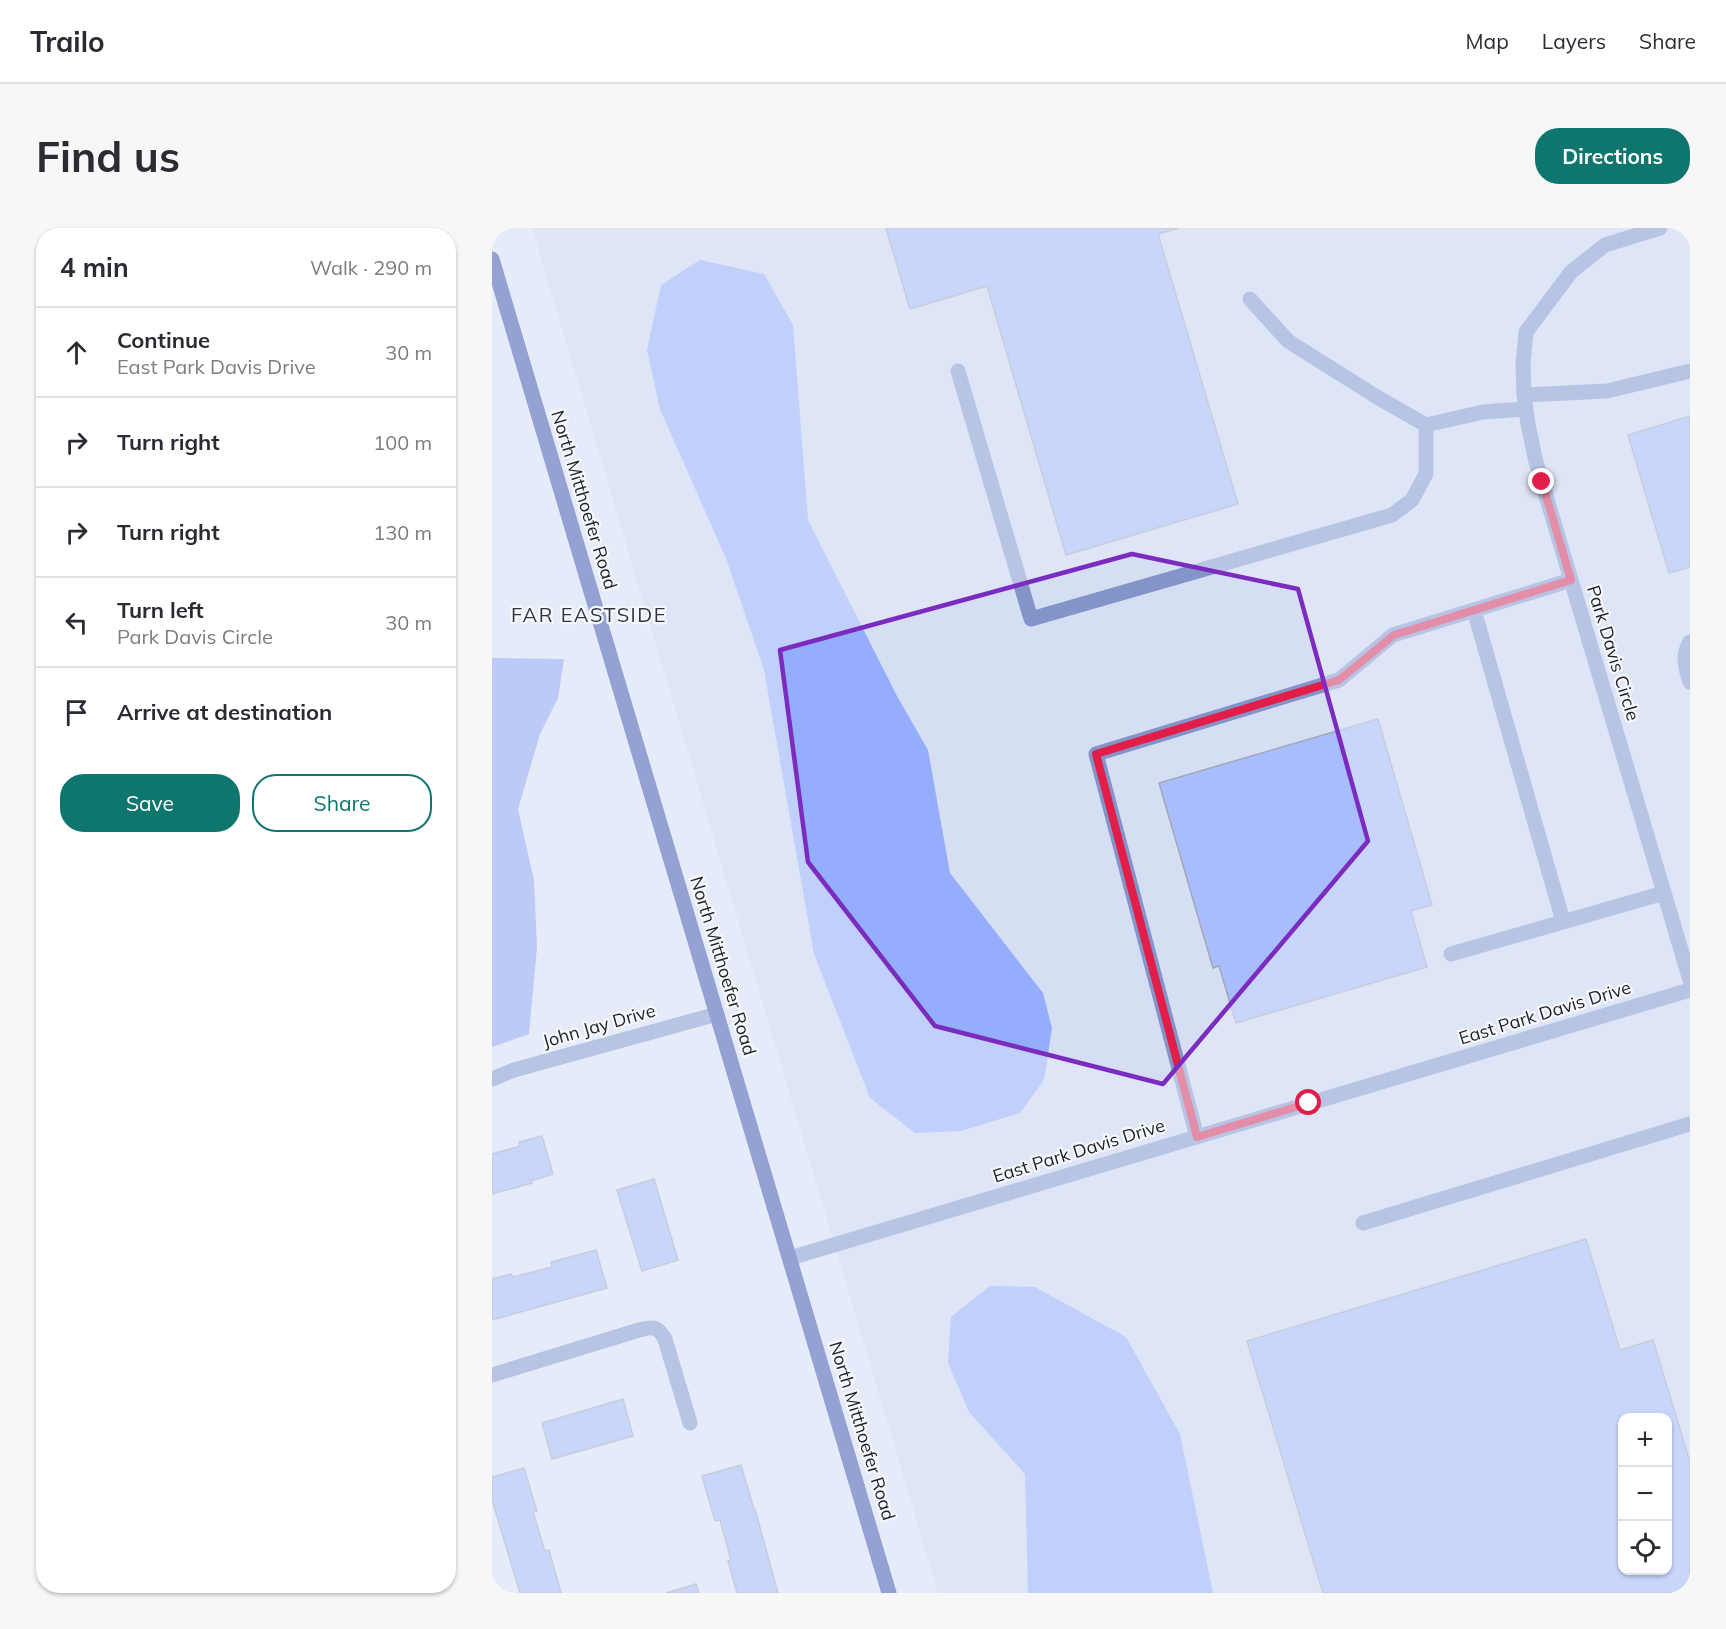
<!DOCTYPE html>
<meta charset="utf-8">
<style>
:root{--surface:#fff;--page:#f7f7f7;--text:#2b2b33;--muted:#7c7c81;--line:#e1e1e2;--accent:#0f766e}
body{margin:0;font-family:Mulish,sans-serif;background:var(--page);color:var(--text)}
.controls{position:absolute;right:18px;bottom:18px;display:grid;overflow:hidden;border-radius:12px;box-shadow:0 2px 4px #0004}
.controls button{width:54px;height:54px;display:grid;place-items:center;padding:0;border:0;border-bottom:2px solid var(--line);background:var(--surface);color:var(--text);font:30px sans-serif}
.stop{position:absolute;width:18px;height:18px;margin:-14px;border:4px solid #e11d48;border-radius:50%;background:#fff}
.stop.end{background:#e11d48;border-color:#fff;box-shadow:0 2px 6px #0008}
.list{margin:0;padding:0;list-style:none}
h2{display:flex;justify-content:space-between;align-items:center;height:78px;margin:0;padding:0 24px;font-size:26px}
h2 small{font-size:20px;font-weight:400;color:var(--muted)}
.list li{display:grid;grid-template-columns:39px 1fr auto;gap:18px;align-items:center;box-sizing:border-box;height:90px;padding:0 24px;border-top:2px solid var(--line)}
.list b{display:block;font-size:22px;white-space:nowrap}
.list p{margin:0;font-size:20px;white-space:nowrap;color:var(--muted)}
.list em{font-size:20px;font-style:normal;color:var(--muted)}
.actions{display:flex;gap:12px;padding:18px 24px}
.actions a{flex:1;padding:14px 0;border:2px solid var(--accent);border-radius:24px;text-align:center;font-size:21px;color:var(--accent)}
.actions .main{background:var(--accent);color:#fff}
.icon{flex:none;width:33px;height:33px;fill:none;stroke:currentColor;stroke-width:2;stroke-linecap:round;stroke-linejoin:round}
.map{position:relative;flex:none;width:1198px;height:1365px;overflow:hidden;border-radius:24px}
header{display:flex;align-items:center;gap:36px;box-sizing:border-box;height:84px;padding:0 30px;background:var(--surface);border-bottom:2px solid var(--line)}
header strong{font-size:28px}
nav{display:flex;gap:33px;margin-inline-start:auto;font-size:21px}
.intro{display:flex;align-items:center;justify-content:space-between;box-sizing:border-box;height:144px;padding:0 36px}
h1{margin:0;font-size:42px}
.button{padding:15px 27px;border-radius:24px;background:var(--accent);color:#fff;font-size:21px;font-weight:700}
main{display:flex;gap:36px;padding:0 36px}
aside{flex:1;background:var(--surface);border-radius:24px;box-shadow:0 2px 4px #0004}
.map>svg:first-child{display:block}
.built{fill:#d6def3;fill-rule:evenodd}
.forest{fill:#89a2f1}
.water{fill:#94aefd}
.building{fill:#a7bdfd;stroke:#a3a8b6;stroke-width:1.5;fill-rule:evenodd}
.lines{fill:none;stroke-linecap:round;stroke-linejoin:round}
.minor{stroke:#8294c8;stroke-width:15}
.major{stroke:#3247a4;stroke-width:15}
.route{stroke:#e11d48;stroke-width:8}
.marked{fill:none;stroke:#7b2cbf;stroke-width:4.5;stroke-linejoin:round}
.labels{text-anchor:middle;stroke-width:4.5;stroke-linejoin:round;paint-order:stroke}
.street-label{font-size:18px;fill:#1e2025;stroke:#f6f8fe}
.neighbourhood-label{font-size:20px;letter-spacing:1.5px;fill:#313540;stroke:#f6f8fe}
</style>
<header>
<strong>Trailo</strong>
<nav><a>Map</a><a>Layers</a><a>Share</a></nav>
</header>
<div class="intro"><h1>Find us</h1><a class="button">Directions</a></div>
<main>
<aside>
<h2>4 min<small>Walk · 290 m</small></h2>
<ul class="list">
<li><svg class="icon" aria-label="ahead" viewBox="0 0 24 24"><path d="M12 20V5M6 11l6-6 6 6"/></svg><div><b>Continue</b><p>East Park Davis Drive</p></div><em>30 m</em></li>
<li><svg class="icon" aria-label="right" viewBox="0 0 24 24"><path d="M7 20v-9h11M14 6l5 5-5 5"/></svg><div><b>Turn right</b></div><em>100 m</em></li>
<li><svg class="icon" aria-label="right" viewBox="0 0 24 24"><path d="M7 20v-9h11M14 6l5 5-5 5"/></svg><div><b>Turn right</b></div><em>130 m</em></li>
<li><svg class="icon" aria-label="left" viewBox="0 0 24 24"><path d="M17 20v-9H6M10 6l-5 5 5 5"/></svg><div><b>Turn left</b><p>Park Davis Circle</p></div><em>30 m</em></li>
<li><svg class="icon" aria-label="arrive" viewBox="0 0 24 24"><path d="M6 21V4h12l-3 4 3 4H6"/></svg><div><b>Arrive at destination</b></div></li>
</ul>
<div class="actions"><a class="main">Save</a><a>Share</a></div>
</aside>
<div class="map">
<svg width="1198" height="1365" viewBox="0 0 1198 1365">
<rect width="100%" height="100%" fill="#e5ebf9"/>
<path class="built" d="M40,0H1198V1365H446ZM1130,1190H1176V1342H1130Z"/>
<path class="forest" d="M0,430L72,431L66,470L48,506L26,581L42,652L45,719L37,806L0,819Z"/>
<path class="water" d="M208,32L272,46L301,97L316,292L405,468L436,522L458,645L551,765L560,800L552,852L528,885L469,903L423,905L378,870L322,726L272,442L235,333L168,181L155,122L169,57Z
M498,1058L543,1059L634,1109L688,1206L721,1365H536L533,1246L477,1184L456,1135L459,1089Z"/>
<path class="building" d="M394,0H687L666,6L746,276L574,327L495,58L418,81Z
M1198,188V339L1177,345L1136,207Z
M886,491L940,677L919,683L935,739L744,795L727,738L721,740L667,555Z
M50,908L61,946L39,953L40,955L0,966V926L28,918L27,914Z
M162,951L186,1032L150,1043L125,962Z
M1094,1011L1128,1122L1161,1112L1198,1234V1365H831L755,1113ZM1130,1190H1176V1342H1130Z
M104,1022L115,1060L0,1092V1051L19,1046L21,1049L60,1039L59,1034Z
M131,1171L141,1208L60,1231L50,1195Z
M249,1237L262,1281H263L286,1365H245L236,1333L239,1332L228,1292L223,1293L210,1248Z
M32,1240L45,1283L41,1284L53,1323L57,1322L69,1365H28L0,1272V1249Z
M204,1356L207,1365H174Z"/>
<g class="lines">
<path class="minor" d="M1168,0L1113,17L1079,44L1034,104L1031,135L1032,167L1036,196L1044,234L1198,752
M758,71L796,113L885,169L934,197
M466,143L539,391L900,287L920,272L934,246V197L991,184L1033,181
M1032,167L1115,163L1198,143
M1198,414C1190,427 1193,439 1198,454
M1071,693L982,382L1079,352
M959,726L1172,665
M0,851L22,842L225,786
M705,909L604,526L847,452L901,407L982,382
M871,995L1198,896
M298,1030L1198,762
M0,1147L147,1102C161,1099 165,1097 173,1111L198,1195"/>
<path class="major" d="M0,31L397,1365"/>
</g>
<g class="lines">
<path class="route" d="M817,875L705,909L604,526L847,452L902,407L1079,352L1050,254"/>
</g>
<path d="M0 0H1198V1365H0ZM640,326L806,361L876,613L671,856L443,798L316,634L288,422Z" fill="#e5ebf9" fill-opacity=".55" fill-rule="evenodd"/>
<path class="marked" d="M640,326L806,361L876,613L671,856L443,798L316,634L288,422Z"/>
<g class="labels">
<g class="street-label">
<text transform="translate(92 272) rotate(73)" y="6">North Mitthoefer Road</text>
<text transform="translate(1121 425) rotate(73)" y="6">Park Davis Circle</text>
<text transform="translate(231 738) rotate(73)" y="6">North Mitthoefer Road</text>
<text transform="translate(1053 785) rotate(-17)" y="6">East Park Davis Drive</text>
<text transform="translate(107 798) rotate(-16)" y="6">John Jay Drive</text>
<text transform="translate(587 923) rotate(-17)" y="6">East Park Davis Drive</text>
<text transform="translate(370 1203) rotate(73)" y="6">North Mitthoefer Road</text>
</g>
<g class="neighbourhood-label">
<text x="97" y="394">FAR EASTSIDE</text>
</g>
</g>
</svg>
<div class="controls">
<button>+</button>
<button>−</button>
<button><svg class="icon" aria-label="locate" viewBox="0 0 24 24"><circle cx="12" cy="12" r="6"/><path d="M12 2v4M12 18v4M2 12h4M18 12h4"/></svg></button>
</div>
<div class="stop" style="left:817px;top:875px"></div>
<div class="stop end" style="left:1050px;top:254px"></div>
</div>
</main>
